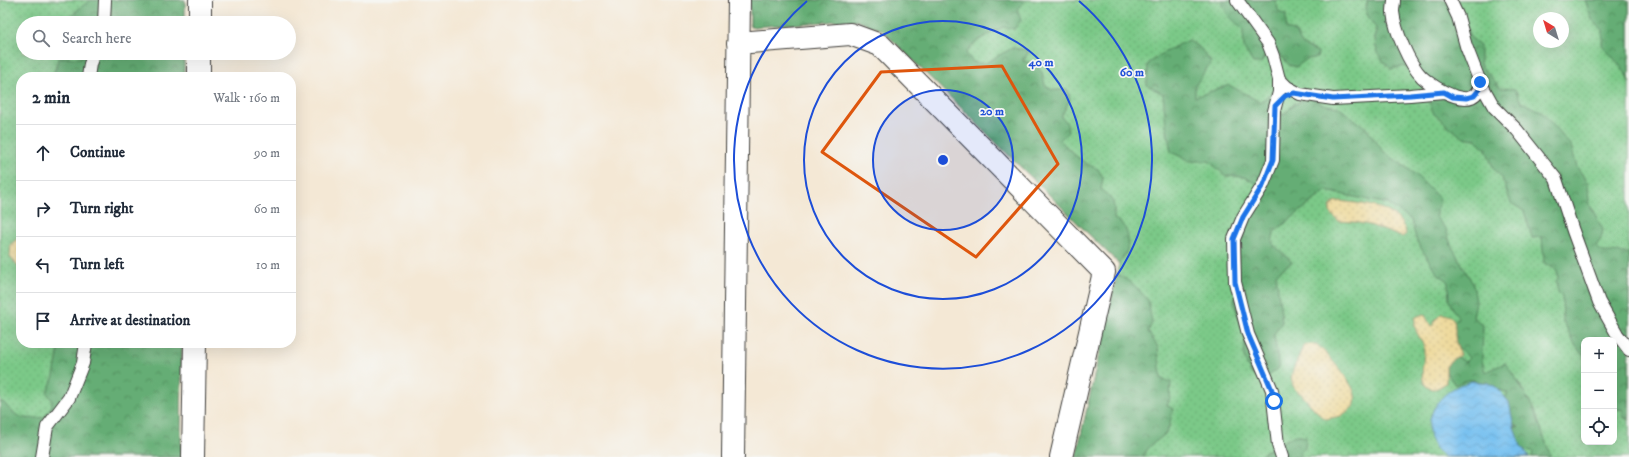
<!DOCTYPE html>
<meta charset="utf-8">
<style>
:root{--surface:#fff;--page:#f2f2f3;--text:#1f2937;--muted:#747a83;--line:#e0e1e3}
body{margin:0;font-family:"IM FELL DW Pica",serif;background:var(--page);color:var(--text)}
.controls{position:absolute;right:12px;bottom:12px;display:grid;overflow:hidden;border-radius:8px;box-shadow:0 4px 16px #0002}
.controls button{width:36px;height:36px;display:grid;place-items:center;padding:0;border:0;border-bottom:1px solid var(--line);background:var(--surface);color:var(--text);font:20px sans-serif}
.compass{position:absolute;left:1533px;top:12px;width:36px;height:36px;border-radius:50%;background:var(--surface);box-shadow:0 4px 16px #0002;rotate:322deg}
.stop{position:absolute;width:12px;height:12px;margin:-9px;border:3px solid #1a73e8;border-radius:50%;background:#fff}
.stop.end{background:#1a73e8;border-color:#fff;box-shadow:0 1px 4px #0008}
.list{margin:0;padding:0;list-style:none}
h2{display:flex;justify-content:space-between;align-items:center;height:52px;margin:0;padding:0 16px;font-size:17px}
h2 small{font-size:13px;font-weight:400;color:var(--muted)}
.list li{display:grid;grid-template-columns:26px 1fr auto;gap:12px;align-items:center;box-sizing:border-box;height:56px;padding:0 16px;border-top:1px solid var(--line)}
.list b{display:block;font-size:15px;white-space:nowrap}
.list em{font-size:13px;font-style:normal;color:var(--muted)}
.icon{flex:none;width:22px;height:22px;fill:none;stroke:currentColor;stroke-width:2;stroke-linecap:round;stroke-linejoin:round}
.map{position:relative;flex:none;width:1629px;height:457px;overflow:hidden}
.search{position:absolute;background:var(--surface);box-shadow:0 4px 16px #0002;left:16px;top:16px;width:280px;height:44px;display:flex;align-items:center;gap:10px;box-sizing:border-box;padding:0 14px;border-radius:22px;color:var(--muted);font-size:15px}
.panel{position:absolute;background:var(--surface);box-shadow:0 4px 16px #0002;left:16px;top:72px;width:280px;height:276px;border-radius:16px}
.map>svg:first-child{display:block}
.grass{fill:url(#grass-dots);stroke:#4c7252;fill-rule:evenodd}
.forest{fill:url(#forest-crowns);stroke:#406448}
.sand{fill:url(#sand-dots);stroke:#857b5d}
.water{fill:url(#water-waves);stroke:#4a6e86}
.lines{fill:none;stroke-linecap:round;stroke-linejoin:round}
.service-casing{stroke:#3c3b38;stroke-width:14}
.minor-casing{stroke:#3c3b38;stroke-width:24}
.service{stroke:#fff;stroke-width:12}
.minor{stroke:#fff;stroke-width:22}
.route{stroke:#1a73e8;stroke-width:5}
.marked{fill:none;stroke:#de560d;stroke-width:3;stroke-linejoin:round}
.ring{fill:none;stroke:#1d4ed8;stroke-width:2}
.centre{fill:#1d4ed8;stroke:#f6f6f2;stroke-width:2}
.ring-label{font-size:12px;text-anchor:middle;font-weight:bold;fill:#1d4ed8;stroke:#f6f6f2;stroke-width:3.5;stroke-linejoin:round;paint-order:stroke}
</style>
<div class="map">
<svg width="1629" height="457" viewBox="0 0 1629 457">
<defs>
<pattern id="grass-dots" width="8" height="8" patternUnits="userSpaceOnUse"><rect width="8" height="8" fill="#7cc988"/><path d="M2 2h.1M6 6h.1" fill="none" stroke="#6bac75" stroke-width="1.8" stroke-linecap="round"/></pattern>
<pattern id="forest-crowns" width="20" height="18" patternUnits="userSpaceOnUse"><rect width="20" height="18" fill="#65ad74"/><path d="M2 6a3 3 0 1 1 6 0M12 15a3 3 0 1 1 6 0" fill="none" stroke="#528c5e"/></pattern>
<pattern id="sand-dots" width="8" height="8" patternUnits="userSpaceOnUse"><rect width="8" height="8" fill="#eeda9e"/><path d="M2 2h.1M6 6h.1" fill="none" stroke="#ccba88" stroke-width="1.8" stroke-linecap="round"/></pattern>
<pattern id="water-waves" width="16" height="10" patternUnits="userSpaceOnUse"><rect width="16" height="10" fill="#78c1f0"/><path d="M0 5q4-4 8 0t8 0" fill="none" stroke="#67a5cd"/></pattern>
</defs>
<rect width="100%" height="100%" fill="#f6f6f2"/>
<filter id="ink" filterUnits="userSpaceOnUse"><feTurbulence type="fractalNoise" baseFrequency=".025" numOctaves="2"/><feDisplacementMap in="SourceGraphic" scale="8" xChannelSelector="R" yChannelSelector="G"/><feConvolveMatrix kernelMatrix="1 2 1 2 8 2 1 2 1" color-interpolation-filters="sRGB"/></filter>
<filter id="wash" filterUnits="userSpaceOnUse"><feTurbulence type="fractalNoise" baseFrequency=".012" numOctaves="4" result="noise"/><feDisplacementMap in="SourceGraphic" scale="16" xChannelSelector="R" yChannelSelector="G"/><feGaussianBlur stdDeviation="0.9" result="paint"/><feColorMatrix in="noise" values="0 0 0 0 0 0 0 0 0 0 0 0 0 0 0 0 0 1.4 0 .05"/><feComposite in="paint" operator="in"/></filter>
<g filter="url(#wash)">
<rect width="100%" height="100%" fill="#f4e8d5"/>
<path class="grass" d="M0,0H185V23H23V53H184V77H21V343H182L181,457H0Z
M750,0H1629V457H1076L1119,264L882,30L855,20L750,27ZM1539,18H1563V42H1539ZM1584,340H1614V442H1584Z"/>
<path class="forest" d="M90,0H185V23H71L70,20L75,12Z
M750,0H1023L1024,2L1017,9L1021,20L1014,29L1003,27L977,41L966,53L973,62L984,64L1012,48L1028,50V53L1023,61L1033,63L1042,72L1045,85L1052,90H1068L1070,99L1061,117L1067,123L1068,132L1060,140C1072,153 1082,163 1098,169L1103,178L1101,190C1114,199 1115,204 1114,219C1127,224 1130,237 1127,250C1126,254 1121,260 1119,264L882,30L855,20L750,27Z
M1221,0H1275L1279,12L1286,15V29L1294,31L1303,45L1318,52L1317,58L1307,59L1296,67L1289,65L1274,47L1266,54L1261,63H1253L1244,48L1243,30L1227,14Z
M1368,0H1456L1463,13L1470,37L1480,45V65L1501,88L1515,89L1521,102L1541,111L1571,146L1577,167L1588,183L1589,203L1603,230L1601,239L1596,246L1602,252L1629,253V420L1623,417V410L1614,408V340H1584V357L1575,345L1563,321L1562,296L1558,292L1556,282L1558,278L1557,270L1544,263L1542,237L1532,238L1524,211L1511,203L1502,178L1493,167L1486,149L1475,139L1462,137L1434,114L1417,76L1406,66L1391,69C1377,56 1373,47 1376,28C1369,19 1363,11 1368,0Z
M1585,0H1629V83L1624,70L1602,45L1603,30L1592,20Z
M1188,40L1200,48L1211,62L1195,86V97L1229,85L1260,102L1273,92L1279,97L1282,116L1294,104L1311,97L1322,104L1338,107L1366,128L1383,151L1415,174L1440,199L1435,216L1446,229L1451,245L1473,284L1476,301L1473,317L1483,325L1482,360L1485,372L1505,363L1517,380L1535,412L1551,457H1532L1533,451L1516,449L1512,427L1519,426L1504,419L1503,402L1508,393C1499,390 1476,378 1468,380C1464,381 1459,383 1455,385L1437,359L1450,352L1465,362L1469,358L1463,351L1451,344L1450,324L1458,318L1449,301L1448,282L1437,273L1417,242L1411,220L1388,204L1326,191L1274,232L1272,243L1292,262L1276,274L1282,322L1274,334L1279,368L1264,380L1251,374L1244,358L1245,338L1234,303L1239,245L1244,222L1259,185L1244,177L1226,176L1209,161H1190L1171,152L1166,125L1163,94L1147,85L1148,64L1163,53Z
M82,53H184V77H55L54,73L58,59C66,55 73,60 82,57Z
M1117,274L1133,284L1148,300L1152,323L1148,332L1158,347L1161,379L1171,382L1170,398L1167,405L1173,409C1171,416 1170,429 1165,434C1158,441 1146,446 1144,457H1076Z
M60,343H182L181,457H0V403L3,402C18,419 22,420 45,417L52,405V400L47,393L54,376Z
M1295,435L1306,437L1305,448L1299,453L1301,457H1264L1263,453Z"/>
<path class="sand" d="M1338,201C1362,204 1400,205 1406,234L1402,237L1370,225L1354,222L1338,221L1330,212V207L1334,202Z
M21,236V281L18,266L10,257L11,244Z
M1424,314C1427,318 1428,323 1433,326L1435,320L1441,314C1456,314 1455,324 1455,335C1455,342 1458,349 1460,355L1450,361L1446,367V383C1441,386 1435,391 1429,388C1417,382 1425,360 1424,349C1423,337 1411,332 1416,317Z
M1316,344C1325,351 1354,384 1355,395C1356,399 1354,403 1353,407L1341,416L1326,419C1317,413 1311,405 1304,397C1302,393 1297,392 1295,389C1288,378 1293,369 1298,359C1300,354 1301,350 1304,345Z"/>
<path class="water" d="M1471,381L1488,383L1496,387L1509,402L1514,427L1521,446L1529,457H1445C1439,452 1433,446 1430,438C1425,417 1438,396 1456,387C1461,384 1466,383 1471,381Z"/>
</g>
<g filter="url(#ink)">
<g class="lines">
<defs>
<path id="service" d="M1237,0L1268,43L1273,56L1279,79V92L1274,111L1273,160L1263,185L1243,217L1234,239L1235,282L1248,334L1272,390L1278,445L1282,457
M1394,0C1394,4 1393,8 1393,12C1395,31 1409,64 1422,77C1435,89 1478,115 1480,82
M1450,0L1458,17L1466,46L1480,82L1494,107L1517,130L1556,179L1573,231L1599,302L1617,334L1629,350
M104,23L105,0
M88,77L90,64L94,53
M1279,79L1287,87L1300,94L1333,99L1410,95L1444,92
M42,457L47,427L69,398L83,363L86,343"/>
<path id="minor" d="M200,23V0
M738,43L850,34L880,45L1104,272L1061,457
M199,77V53
M193,457L195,343
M733,457L739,0"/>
</defs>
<use href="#service" class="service-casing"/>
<use href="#minor" class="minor-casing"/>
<use href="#service" class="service"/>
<use href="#minor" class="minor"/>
</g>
</g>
<g class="lines" filter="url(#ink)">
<path class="route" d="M1274,401L1272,390L1248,334L1235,282L1234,239L1243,217L1263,185L1273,160L1275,106L1285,96L1294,93L1333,99L1410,95L1444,92L1453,97L1466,98L1474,96L1480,89V82"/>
</g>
<path class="marked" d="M1002,66L1058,164L976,257L822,152L881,72Z"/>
<circle cx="943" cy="160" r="70" fill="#1d4ed8" fill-opacity=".12"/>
<g class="ring">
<circle cx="943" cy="160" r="70"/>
<circle cx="943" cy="160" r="139"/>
<path d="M1079 1A209 209 0 1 1 807 1"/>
</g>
<circle cx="943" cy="160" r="6" class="centre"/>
<g class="ring-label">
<text x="1041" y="66">40 m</text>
<text x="1132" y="76">60 m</text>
<text x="992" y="115">20 m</text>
</g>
</svg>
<div class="controls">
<button>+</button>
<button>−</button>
<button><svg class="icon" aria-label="locate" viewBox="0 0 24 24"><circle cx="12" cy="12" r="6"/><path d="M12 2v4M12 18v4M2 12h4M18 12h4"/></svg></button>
</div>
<svg class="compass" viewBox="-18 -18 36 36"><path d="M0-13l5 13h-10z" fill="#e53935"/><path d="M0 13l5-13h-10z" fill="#747a83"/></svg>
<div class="stop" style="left:1274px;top:401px"></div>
<div class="stop end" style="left:1480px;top:82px"></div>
<div class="search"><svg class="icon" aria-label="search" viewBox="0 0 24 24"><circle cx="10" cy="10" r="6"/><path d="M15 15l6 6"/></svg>Search here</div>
<section class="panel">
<h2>2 min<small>Walk · 160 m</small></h2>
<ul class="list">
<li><svg class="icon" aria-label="ahead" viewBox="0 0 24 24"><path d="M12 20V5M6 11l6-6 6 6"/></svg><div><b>Continue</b></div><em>90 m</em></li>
<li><svg class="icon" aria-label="right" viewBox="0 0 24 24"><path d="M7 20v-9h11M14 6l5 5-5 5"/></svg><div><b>Turn right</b></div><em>60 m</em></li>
<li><svg class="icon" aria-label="left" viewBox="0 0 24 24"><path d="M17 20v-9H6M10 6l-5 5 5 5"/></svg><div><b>Turn left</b></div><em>10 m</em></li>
<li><svg class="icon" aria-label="arrive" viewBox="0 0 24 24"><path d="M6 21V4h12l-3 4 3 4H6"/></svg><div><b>Arrive at destination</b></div></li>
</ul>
</section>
</div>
